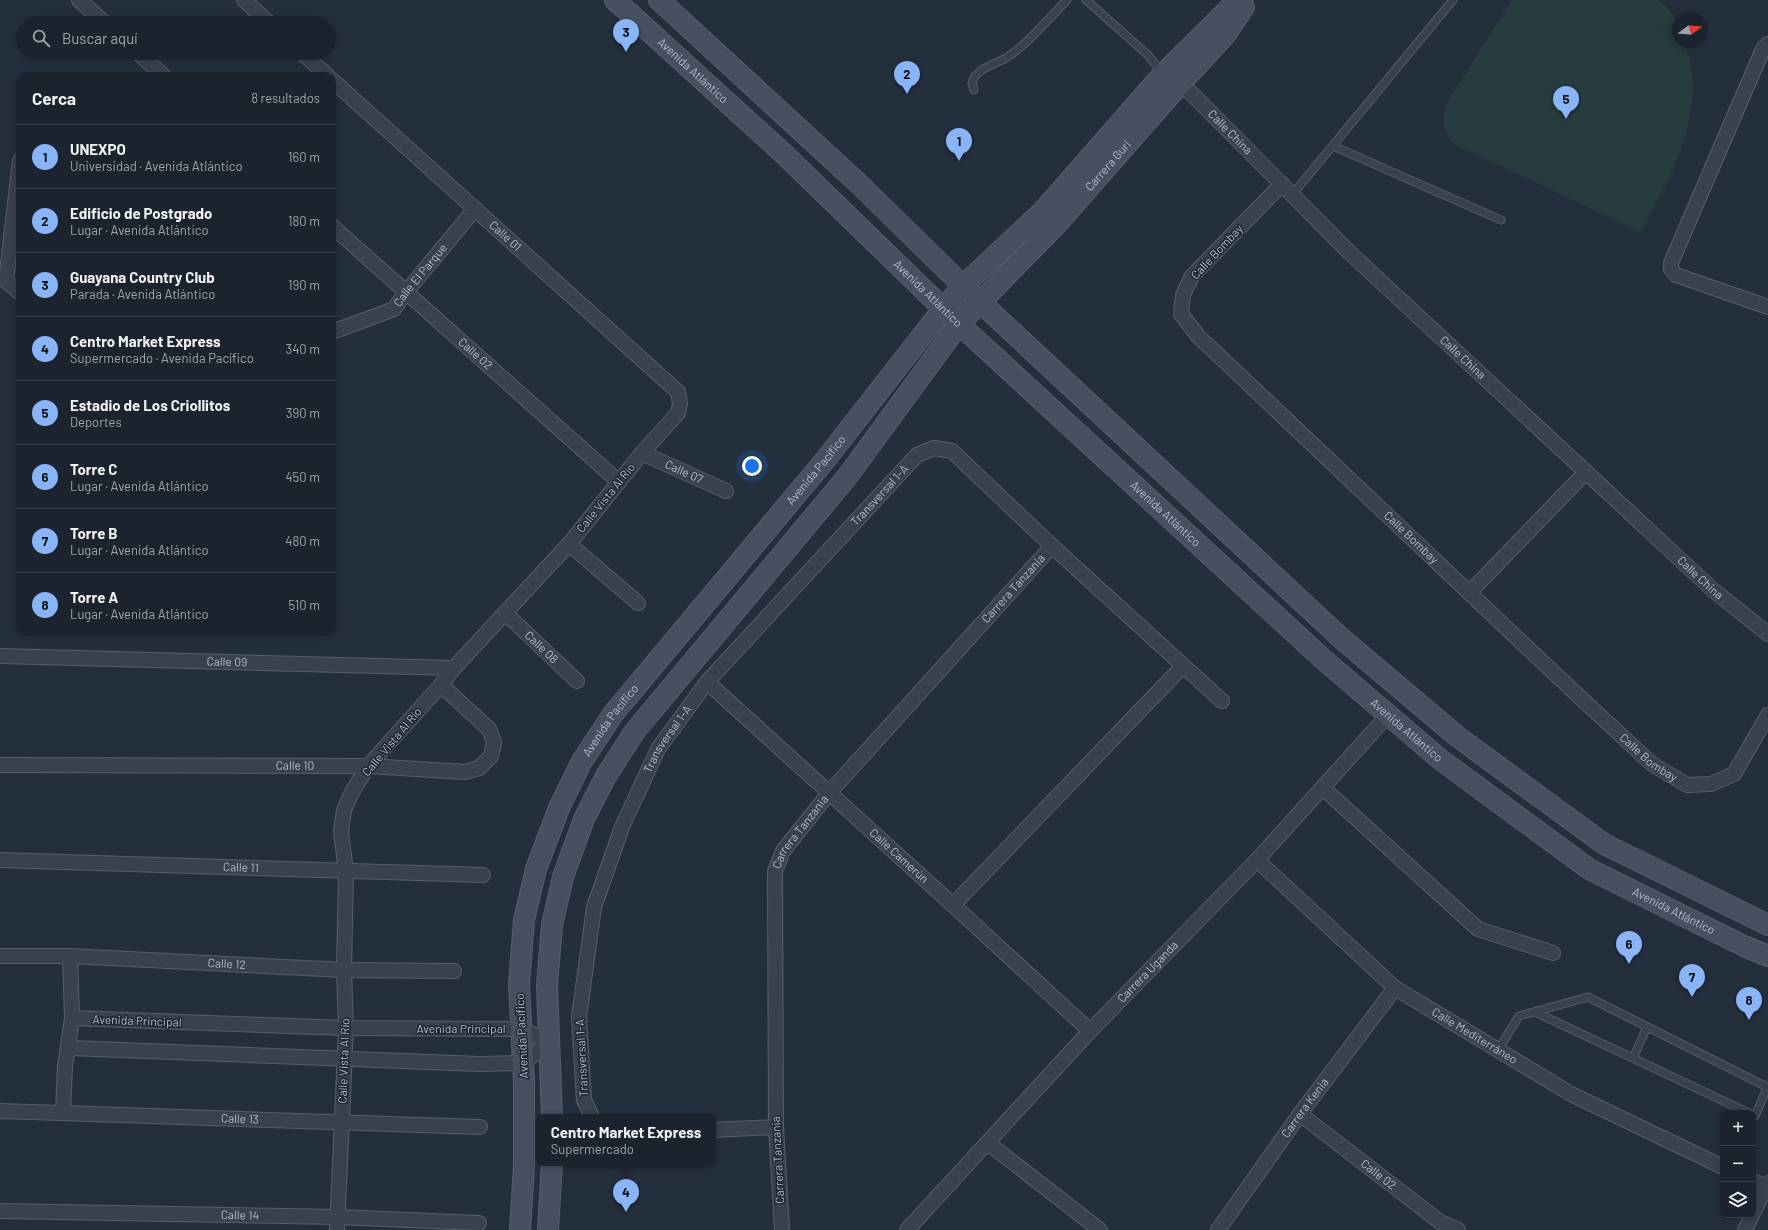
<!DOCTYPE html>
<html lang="es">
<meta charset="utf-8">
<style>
:root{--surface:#1b232e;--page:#282f3a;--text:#f1f3f6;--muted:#a0a4aa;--line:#39404a;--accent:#8ab4f8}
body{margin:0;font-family:Barlow,sans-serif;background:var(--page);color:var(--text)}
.controls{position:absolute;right:12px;bottom:12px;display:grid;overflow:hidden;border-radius:8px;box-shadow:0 2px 10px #0003}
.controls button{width:36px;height:36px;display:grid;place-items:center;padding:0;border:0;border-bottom:1px solid var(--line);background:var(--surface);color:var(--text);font:20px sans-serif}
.compass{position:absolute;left:1672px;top:12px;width:36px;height:36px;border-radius:50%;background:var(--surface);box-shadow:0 2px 10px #0003;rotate:74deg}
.you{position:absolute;left:752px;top:466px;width:14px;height:14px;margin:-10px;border:3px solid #fff;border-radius:50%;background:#1a73e8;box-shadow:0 0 0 6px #1a73e833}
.badge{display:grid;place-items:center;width:26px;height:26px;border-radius:50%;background:var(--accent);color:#111;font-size:13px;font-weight:700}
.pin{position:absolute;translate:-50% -33px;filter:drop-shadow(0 1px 2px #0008)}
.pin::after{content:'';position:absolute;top:21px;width:14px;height:12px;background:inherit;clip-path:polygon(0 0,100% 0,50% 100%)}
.popup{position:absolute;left:536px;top:1114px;width:180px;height:52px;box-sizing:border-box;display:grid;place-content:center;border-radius:8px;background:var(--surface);filter:drop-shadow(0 1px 3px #0005);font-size:13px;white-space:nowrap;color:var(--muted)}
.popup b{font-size:15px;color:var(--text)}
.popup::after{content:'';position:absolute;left:50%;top:100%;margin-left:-8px;border:8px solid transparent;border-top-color:var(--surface)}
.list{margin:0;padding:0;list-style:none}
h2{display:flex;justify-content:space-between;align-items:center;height:52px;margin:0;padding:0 16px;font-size:17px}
h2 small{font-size:13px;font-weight:400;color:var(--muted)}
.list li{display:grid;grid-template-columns:26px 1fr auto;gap:12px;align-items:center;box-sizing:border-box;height:64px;padding:0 16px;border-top:1px solid var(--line)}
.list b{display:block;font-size:15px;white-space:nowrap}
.list p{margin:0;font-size:13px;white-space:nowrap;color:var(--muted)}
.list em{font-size:13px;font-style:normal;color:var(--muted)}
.icon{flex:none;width:22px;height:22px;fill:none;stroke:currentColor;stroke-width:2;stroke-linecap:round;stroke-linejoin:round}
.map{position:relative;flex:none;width:1768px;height:1230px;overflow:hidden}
.search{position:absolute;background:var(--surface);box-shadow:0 2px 10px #0003;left:16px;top:16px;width:320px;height:44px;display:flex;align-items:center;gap:10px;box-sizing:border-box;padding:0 14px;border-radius:22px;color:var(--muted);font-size:15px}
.panel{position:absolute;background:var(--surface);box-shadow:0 2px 10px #0003;left:16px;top:72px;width:320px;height:564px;border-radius:12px}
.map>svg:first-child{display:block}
.green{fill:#263c3f}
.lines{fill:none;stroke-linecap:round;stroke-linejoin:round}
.lane-casing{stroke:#565f6c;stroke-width:9}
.street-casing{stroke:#565f6c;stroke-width:16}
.secondary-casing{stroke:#565f6c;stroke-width:22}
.lane{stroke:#38414e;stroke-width:7}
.street{stroke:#38414e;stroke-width:14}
.secondary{stroke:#465061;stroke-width:20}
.labels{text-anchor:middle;stroke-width:3;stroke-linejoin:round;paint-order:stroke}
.street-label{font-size:12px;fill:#b4bcc9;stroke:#1d2633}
</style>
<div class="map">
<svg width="1768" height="1230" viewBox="0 0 1768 1230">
<rect width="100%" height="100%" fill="#242f3e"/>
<path class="green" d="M1512,0H1659C1676,17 1678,17 1678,42H1684L1690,61L1694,87L1687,130L1673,170L1641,232L1452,143L1444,127V111L1454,91Z"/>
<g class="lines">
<defs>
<path id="lane" d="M1086,0L1148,55L1162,73
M974,90L972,83C975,69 994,65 1006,58C1029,43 1048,19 1067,0
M1333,146L1501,220
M1292,195L1453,0
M1535,1012L1749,1113
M1498,1050L1519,1016L1588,997L1767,1087
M1633,1058L1647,1027
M1753,1115L1755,1116L1768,1086"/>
<g id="street">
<path d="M79,0L105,23"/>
<path d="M244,0L269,23"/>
<path d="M1768,44L1763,49L1671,263V269L1676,275L1768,307"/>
<path d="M138,53L164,76"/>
<path d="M302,53L328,76"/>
<path id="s1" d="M332,80L678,392L680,403L678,413L642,453L569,544L454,668L441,685L368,766L352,792L344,810L341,831L346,872L344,970L346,1028L337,1230"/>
<path id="s2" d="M1173,81L1191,93L1350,253L1713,590L1768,634"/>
<path d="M20,160L6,281L20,293"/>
<path id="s3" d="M1282,184L1192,276L1183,295L1181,314L1198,336L1571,689L1652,764L1687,785L1711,784L1734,774L1768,715"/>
<path id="s4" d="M332,226L619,482"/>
<path id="s5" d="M332,332L394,309L406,292L475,209"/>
<path id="s6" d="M642,453L726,491"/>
<path d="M569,544L638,603"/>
<path d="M1469,593L1586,472"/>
<path id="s7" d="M505,613L577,681"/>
<path id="s8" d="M0,656L454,668"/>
<path id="s9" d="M707,682L953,905L1090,1031"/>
<path id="s10" d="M0,765L368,766L465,772L479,768L491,756L494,742L489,729L441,685"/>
<path d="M1323,788L1478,929L1553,953"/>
<path id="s11" d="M0,860L483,875"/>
<path id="s12" d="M1257,860L1395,988L1571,1094L1723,1167"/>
<path d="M953,905L1183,666"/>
<path id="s13" d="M0,956H70L344,970L454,971"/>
<path d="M69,1048L480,1064L523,1063L550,1042L521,1029L346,1028L72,1018"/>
<path id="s14" d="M0,1111L480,1127"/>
<path d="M63,1112L65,1067L72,1018L70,956"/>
<path id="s15" d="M1300,1114L1440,1222L1458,1230"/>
<path id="s16" d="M592,1117L584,1100L579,1017L594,907L622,827L658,749L707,682L917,455L934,448L952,451L1052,546L1222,701"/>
<path d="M713,1130L776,1127"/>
<path d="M988,1143L1100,1230"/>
<path d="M1753,1181L1768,1188"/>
<path id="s17" d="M0,1211L338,1217L479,1223"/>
<path d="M1753,1213L1768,1183"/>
<path id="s18" d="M782,1230L776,1127L775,871L783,851L829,793L1052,546"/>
<path id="s19" d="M907,1230L1090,1031L1257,860L1389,714"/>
<path id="s20" d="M1218,1230L1300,1114L1395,988"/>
<path d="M1745,1230L1752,1215"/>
</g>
<g id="secondary">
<path id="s21" d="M615,0L784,154L959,324L1324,660L1441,760L1589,869L1744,946L1768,956"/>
<path d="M659,0L858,183L963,286L1342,639L1458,737L1604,844L1768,925"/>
<path id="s22" d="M552,1117L547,985L552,925L563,877L584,819L606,776L635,731L847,477L959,324L1057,224L1179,85L1226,34L1244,7"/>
<path id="s23" d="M520,1230L524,1166V1082L519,984L524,920L536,869L559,808L582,761L613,714L826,459L943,309L963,286L1043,211L1163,74L1238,0"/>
<path d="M548,1230L552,1163"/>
</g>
</defs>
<use href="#lane" class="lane-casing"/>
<use href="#street" class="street-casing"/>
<use href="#secondary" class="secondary-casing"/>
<use href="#lane" class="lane"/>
<use href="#street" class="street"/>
<use href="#secondary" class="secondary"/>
</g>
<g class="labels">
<g class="street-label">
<text dy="4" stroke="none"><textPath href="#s21" startOffset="105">Avenida Atlántico</textPath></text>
<text dy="4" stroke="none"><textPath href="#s2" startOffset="77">Calle China</textPath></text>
<text dy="4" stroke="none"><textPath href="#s22" startOffset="1143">Carrera Guri</textPath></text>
<text dy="4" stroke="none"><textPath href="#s1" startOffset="233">Calle 01</textPath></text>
<text transform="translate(1217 252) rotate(-47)" y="4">Calle Bombay</text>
<text dy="4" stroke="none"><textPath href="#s5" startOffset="109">Calle El Parque</textPath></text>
<text dy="4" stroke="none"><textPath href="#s21" startOffset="429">Avenida Atlántico</textPath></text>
<text dy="4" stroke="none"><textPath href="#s4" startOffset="192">Calle 02</textPath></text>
<text dy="4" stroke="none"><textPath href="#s2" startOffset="401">Calle China</textPath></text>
<text dy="4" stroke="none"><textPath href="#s23" startOffset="854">Avenida Pacífico</textPath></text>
<text dy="4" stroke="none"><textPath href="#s6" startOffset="46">Calle 07</textPath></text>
<text dy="4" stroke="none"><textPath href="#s16" startOffset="721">Transversal 1-A</textPath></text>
<text transform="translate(606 498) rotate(-51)" y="4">Calle Vista Al Río</text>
<text dy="4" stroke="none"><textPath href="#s21" startOffset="753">Avenida Atlántico</textPath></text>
<text dy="4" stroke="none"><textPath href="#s3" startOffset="490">Calle Bombay</textPath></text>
<text dy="4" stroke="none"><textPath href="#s2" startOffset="725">Calle China</textPath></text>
<text dy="4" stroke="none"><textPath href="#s18" startOffset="730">Carrera Tanzania</textPath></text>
<text dy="4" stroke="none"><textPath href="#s7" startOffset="50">Calle 08</textPath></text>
<text dy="4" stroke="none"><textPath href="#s8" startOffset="227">Calle 09</textPath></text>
<text dy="4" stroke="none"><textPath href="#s23" startOffset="530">Avenida Pacífico</textPath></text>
<text dy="4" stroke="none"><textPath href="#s21" startOffset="1077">Avenida Atlántico</textPath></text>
<text dy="4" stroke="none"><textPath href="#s16" startOffset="397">Transversal 1-A</textPath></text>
<text transform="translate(392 742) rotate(-50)" y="4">Calle Vista Al Río</text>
<text dy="4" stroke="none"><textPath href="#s3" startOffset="814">Calle Bombay</textPath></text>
<text dy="4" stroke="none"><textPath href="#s10" startOffset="295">Calle 10</textPath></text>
<text dy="4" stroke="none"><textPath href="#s18" startOffset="406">Carrera Tanzania</textPath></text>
<text dy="4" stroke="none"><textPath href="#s9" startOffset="259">Calle Camerún</textPath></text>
<text dy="4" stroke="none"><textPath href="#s11" startOffset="241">Calle 11</textPath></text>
<text dy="4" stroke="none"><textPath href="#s21" startOffset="1401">Avenida Atlántico</textPath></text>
<text dy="4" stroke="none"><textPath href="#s13" startOffset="227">Calle 12</textPath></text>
<text dy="4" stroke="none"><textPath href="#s19" startOffset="353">Carrera Uganda</textPath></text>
<text transform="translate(137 1021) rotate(2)" y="4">Avenida Principal</text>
<text x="461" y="1033">Avenida Principal</text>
<text transform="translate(522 1036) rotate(-93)" y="4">Avenida Pacífico</text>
<text dy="4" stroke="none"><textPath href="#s12" startOffset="281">Calle Mediterráneo</textPath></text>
<text transform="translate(582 1058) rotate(-93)" y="4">Transversal 1-A</text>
<text transform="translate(344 1061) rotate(-88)" y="4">Calle Vista Al Río</text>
<text dy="4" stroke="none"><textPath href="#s20" startOffset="150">Carrera Kenia</textPath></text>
<text dy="4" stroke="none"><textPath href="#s14" startOffset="240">Calle 13</textPath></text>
<text transform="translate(778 1160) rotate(-93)" y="4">Carrera Tanzania</text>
<text dy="4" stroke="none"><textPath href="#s15" startOffset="99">Calle 02</textPath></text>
<text dy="4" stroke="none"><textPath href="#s17" startOffset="240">Calle 14</textPath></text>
</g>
</g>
</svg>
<div class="controls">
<button>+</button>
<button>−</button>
<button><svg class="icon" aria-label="layers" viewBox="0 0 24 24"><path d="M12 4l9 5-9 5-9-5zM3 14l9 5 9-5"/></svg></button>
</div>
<svg class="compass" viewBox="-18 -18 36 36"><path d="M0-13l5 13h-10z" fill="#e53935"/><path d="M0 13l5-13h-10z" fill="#a0a4aa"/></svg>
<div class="you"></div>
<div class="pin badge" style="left:959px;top:161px">1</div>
<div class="pin badge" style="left:907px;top:94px">2</div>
<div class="pin badge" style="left:626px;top:52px">3</div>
<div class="pin badge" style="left:626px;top:1212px">4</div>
<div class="popup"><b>Centro Market Express</b>Supermercado</div>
<div class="pin badge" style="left:1566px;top:119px">5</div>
<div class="pin badge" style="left:1629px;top:964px">6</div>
<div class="pin badge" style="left:1692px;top:997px">7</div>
<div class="pin badge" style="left:1749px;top:1020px">8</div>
<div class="search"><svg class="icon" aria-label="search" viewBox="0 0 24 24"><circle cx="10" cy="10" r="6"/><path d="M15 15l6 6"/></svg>Buscar aquí</div>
<section class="panel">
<h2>Cerca<small>8 resultados</small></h2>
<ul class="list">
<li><span class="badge">1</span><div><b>UNEXPO</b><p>Universidad · Avenida Atlántico</p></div><em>160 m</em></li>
<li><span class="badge">2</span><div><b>Edificio de Postgrado</b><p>Lugar · Avenida Atlántico</p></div><em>180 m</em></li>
<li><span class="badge">3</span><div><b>Guayana Country Club</b><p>Parada · Avenida Atlántico</p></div><em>190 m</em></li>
<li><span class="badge">4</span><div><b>Centro Market Express</b><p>Supermercado · Avenida Pacífico</p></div><em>340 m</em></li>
<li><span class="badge">5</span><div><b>Estadio de Los Criollitos</b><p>Deportes</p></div><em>390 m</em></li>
<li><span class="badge">6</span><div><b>Torre C</b><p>Lugar · Avenida Atlántico</p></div><em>450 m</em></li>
<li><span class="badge">7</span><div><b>Torre B</b><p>Lugar · Avenida Atlántico</p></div><em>480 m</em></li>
<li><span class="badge">8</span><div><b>Torre A</b><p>Lugar · Avenida Atlántico</p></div><em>510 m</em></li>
</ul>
</section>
</div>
